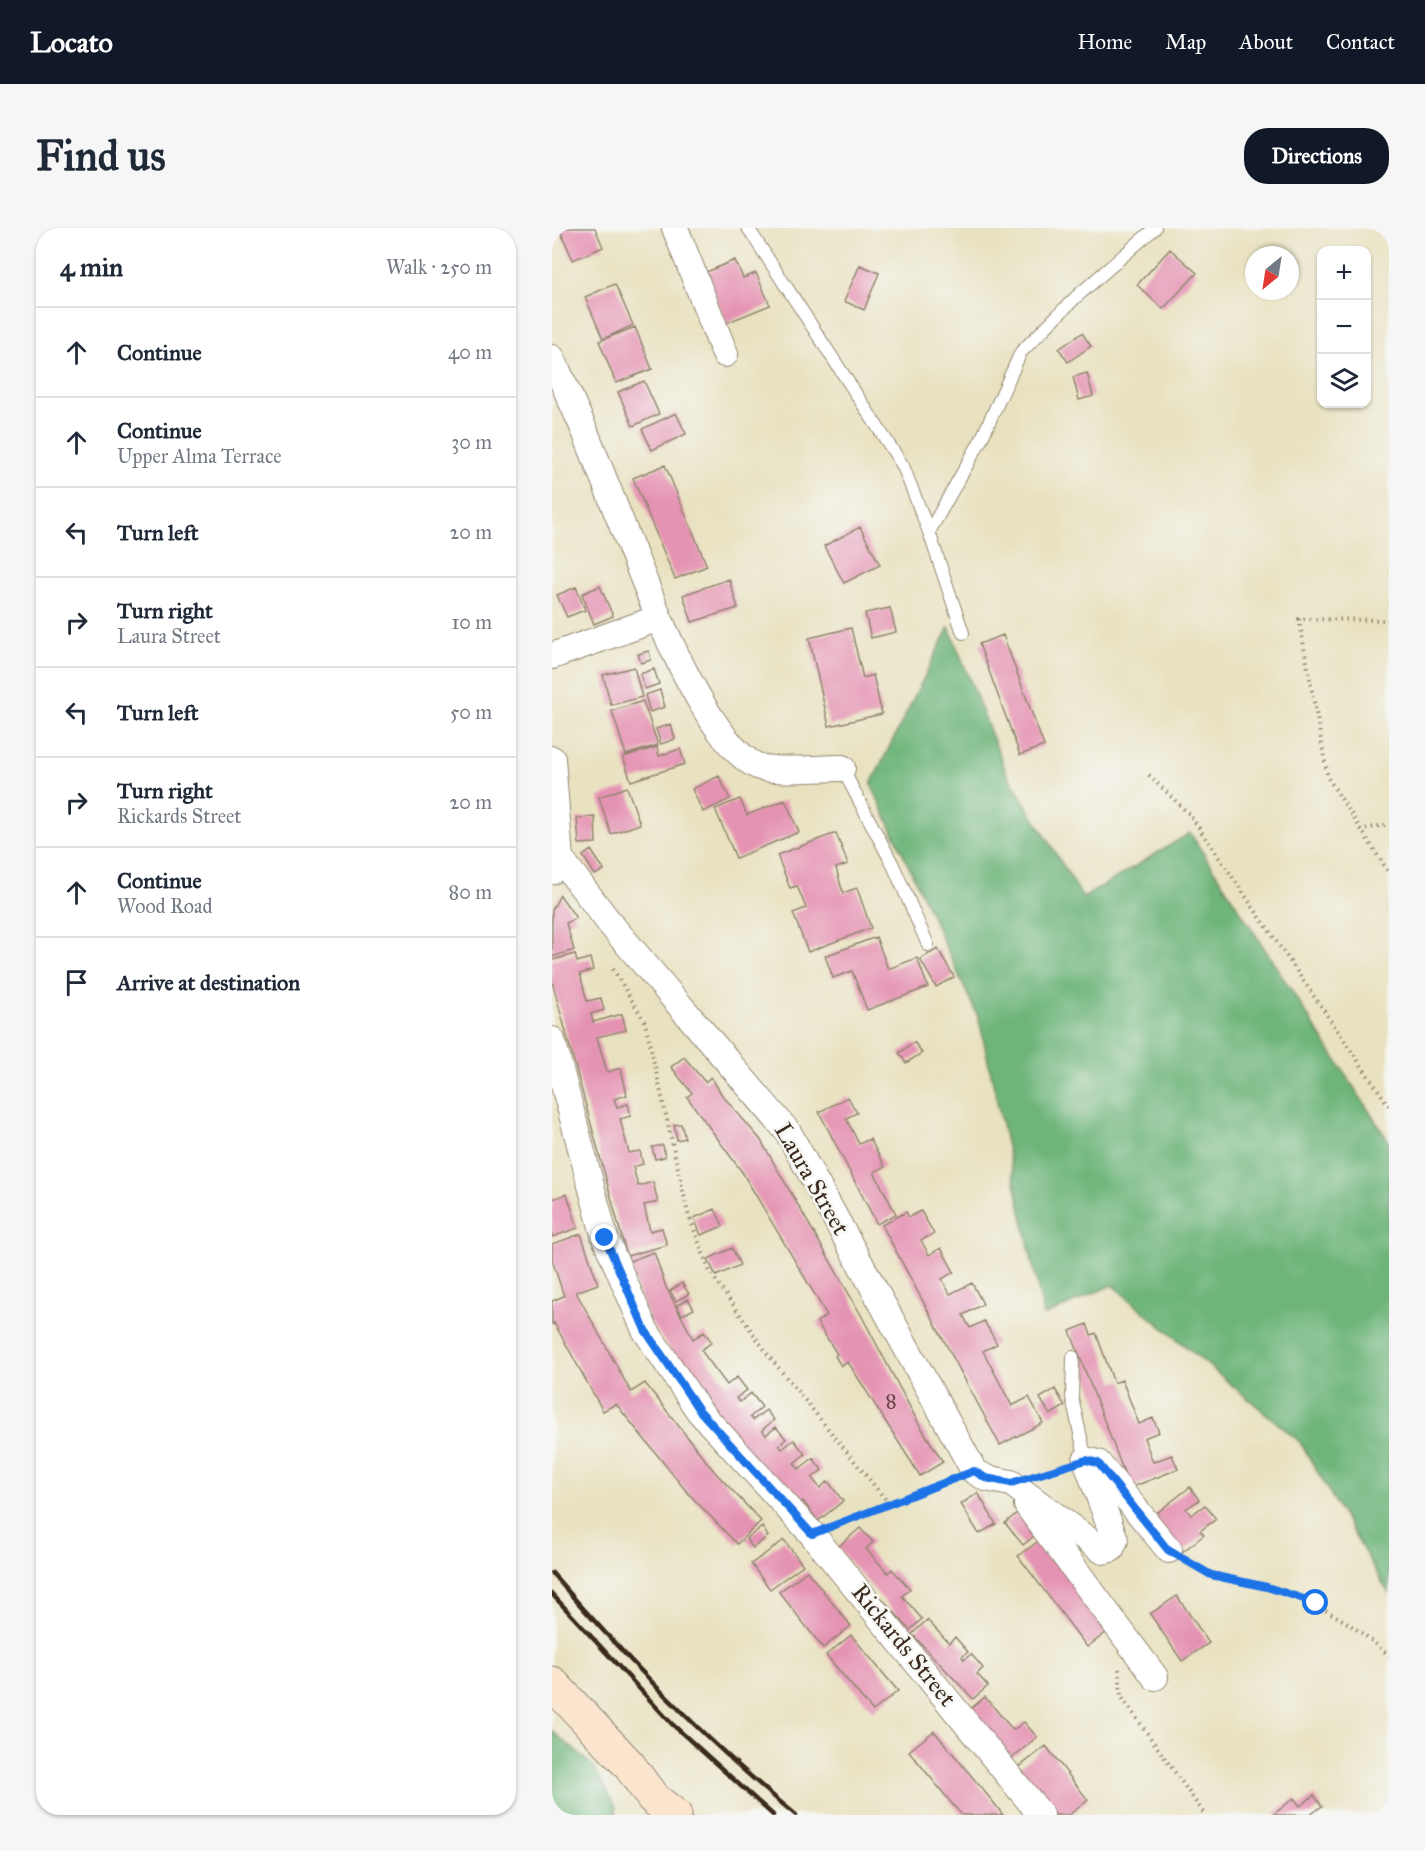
<!DOCTYPE html>
<meta charset="utf-8">
<style>
:root{--surface:#fff;--page:#f6f6f7;--text:#1f2937;--muted:#747a83;--line:#e0e1e3;--accent:#111827}
body{margin:0;font-family:"IM FELL Great Primer",serif;background:var(--page);color:var(--text)}
.controls{position:absolute;right:18px;top:18px;display:grid;overflow:hidden;border-radius:12px;box-shadow:0 2px 4px #0004}
.controls button{width:54px;height:54px;display:grid;place-items:center;padding:0;border:0;border-bottom:2px solid var(--line);background:var(--surface);color:var(--text);font:30px sans-serif}
.compass{position:absolute;left:693px;top:18px;width:54px;height:54px;border-radius:50%;background:var(--surface);box-shadow:0 2px 4px #0004;rotate:210deg}
.stop{position:absolute;width:18px;height:18px;margin:-14px;border:4px solid #1a73e8;border-radius:50%;background:#fff}
.stop.end{background:#1a73e8;border-color:#fff;box-shadow:0 2px 6px #0008}
.list{margin:0;padding:0;list-style:none}
h2{display:flex;justify-content:space-between;align-items:center;height:78px;margin:0;padding:0 24px;font-size:26px}
h2 small{font-size:20px;font-weight:400;color:var(--muted)}
.list li{display:grid;grid-template-columns:39px 1fr auto;gap:18px;align-items:center;box-sizing:border-box;height:90px;padding:0 24px;border-top:2px solid var(--line)}
.list b{display:block;font-size:22px;white-space:nowrap}
.list p{margin:0;font-size:20px;white-space:nowrap;color:var(--muted)}
.list em{font-size:20px;font-style:normal;color:var(--muted)}
.icon{flex:none;width:33px;height:33px;fill:none;stroke:currentColor;stroke-width:2;stroke-linecap:round;stroke-linejoin:round}
.map{position:relative;flex:none;width:837px;height:1587px;overflow:hidden;border-radius:24px}
header{display:flex;align-items:center;gap:36px;box-sizing:border-box;height:84px;padding:0 30px;background:var(--accent);color:#fff}
header strong{font-size:28px}
nav{display:flex;gap:33px;margin-inline-start:auto;font-size:21px}
.intro{display:flex;align-items:center;justify-content:space-between;box-sizing:border-box;height:144px;padding:0 36px}
h1{margin:0;font-size:42px}
.button{padding:15px 27px;border-radius:24px;background:var(--accent);color:#fff;font-size:21px;font-weight:700}
main{display:flex;gap:36px;padding:0 36px}
aside{flex:1;background:var(--surface);border-radius:24px;box-shadow:0 2px 4px #0004}
.map>svg:first-child{display:block}
.forest{fill:#6eb57a;stroke:#54704c;stroke-width:1.5}
.building{fill:#e593b3}
.lines{fill:none;stroke-linecap:round;stroke-linejoin:round}
.lane-casing{stroke:#928670;stroke-width:14}
.street-casing{stroke:#928670;stroke-width:28}
.secondary-casing{stroke:#928670;stroke-width:35}
.path{stroke:#928670;stroke-width:4;stroke-dasharray:1.5 4.5;stroke-linecap:butt}
.lane{stroke:#fff;stroke-width:12}
.street{stroke:#fff;stroke-width:26}
.secondary{stroke:#fbe5cf;stroke-width:33}
.rail{stroke:#3b2a1e;stroke-width:4.5}
.route{stroke:#1a73e8;stroke-width:8}
.labels{text-anchor:middle;stroke-width:5;stroke-linejoin:round;paint-order:stroke}
.number-label{font-size:21px;fill:#664443}
.street-label{font-size:24px;fill:#3b2a1e;stroke:#f6f6f2}
</style>
<header>
<strong>Locato</strong>
<nav><a>Home</a><a>Map</a><a>About</a><a>Contact</a></nav>
</header>
<div class="intro"><h1>Find us</h1><a class="button">Directions</a></div>
<main>
<aside>
<h2>4 min<small>Walk · 250 m</small></h2>
<ul class="list">
<li><svg class="icon" aria-label="ahead" viewBox="0 0 24 24"><path d="M12 20V5M6 11l6-6 6 6"/></svg><div><b>Continue</b></div><em>40 m</em></li>
<li><svg class="icon" aria-label="ahead" viewBox="0 0 24 24"><path d="M12 20V5M6 11l6-6 6 6"/></svg><div><b>Continue</b><p>Upper Alma Terrace</p></div><em>30 m</em></li>
<li><svg class="icon" aria-label="left" viewBox="0 0 24 24"><path d="M17 20v-9H6M10 6l-5 5 5 5"/></svg><div><b>Turn left</b></div><em>20 m</em></li>
<li><svg class="icon" aria-label="right" viewBox="0 0 24 24"><path d="M7 20v-9h11M14 6l5 5-5 5"/></svg><div><b>Turn right</b><p>Laura Street</p></div><em>10 m</em></li>
<li><svg class="icon" aria-label="left" viewBox="0 0 24 24"><path d="M17 20v-9H6M10 6l-5 5 5 5"/></svg><div><b>Turn left</b></div><em>50 m</em></li>
<li><svg class="icon" aria-label="right" viewBox="0 0 24 24"><path d="M7 20v-9h11M14 6l5 5-5 5"/></svg><div><b>Turn right</b><p>Rickards Street</p></div><em>20 m</em></li>
<li><svg class="icon" aria-label="ahead" viewBox="0 0 24 24"><path d="M12 20V5M6 11l6-6 6 6"/></svg><div><b>Continue</b><p>Wood Road</p></div><em>80 m</em></li>
<li><svg class="icon" aria-label="arrive" viewBox="0 0 24 24"><path d="M6 21V4h12l-3 4 3 4H6"/></svg><div><b>Arrive at destination</b></div></li>
</ul>
</aside>
<div class="map">
<svg width="837" height="1587" viewBox="0 0 837 1587">
<rect width="100%" height="100%" fill="#f6f6f2"/>
<filter id="ink" filterUnits="userSpaceOnUse"><feTurbulence type="fractalNoise" baseFrequency=".0167" numOctaves="2"/><feDisplacementMap in="SourceGraphic" scale="12" xChannelSelector="R" yChannelSelector="G"/><feConvolveMatrix kernelMatrix="1 2 1 2 8 2 1 2 1" color-interpolation-filters="sRGB"/></filter>
<filter id="wash" filterUnits="userSpaceOnUse"><feTurbulence type="fractalNoise" baseFrequency=".008" numOctaves="4" result="noise"/><feDisplacementMap in="SourceGraphic" scale="24" xChannelSelector="R" yChannelSelector="G"/><feGaussianBlur stdDeviation="1.35" result="paint"/><feColorMatrix in="noise" values="0 0 0 0 0 0 0 0 0 0 0 0 0 0 0 0 0 1.4 0 .05"/><feComposite in="paint" operator="in"/></filter>
<g filter="url(#wash)">
<rect width="100%" height="100%" fill="#e9e2c1"/>
<path class="forest" d="M397,399L455,546L531,670L638,605L837,914V1366L748,1214L560,1057L492,1088L427,791L319,556Z
M0,1503L41,1538L64,1579V1587H0Z"/>
<g id="blocks">
<path class="building" d="M7,0H43L51,19L21,32Z
M618,21L645,45L611,81L585,57Z
M183,32L191,50L204,45L218,77L174,95L152,45Z
M308,37L327,45L312,82L292,73Z
M63,56L81,97L51,111L33,69Z
M83,99L100,141L64,155L47,113Z
M530,105L539,118L516,134L507,121Z
M535,145L541,168L527,172L521,149Z
M92,153L107,186L81,198L66,164Z
M124,185L134,206L100,222L90,201Z
M113,237L155,338L123,351L81,250Z
M308,299L328,337L292,355L272,318Z
M177,351L186,380L140,394L131,367Z
M48,358L61,388L42,396L30,366Z
M24,359L33,382L15,389L5,367Z
M338,380L344,404L319,410L313,385Z
M299,400L311,450L321,447L330,486L277,498L257,410Z
M451,407L492,518L468,527L427,416Z
M97,423L99,432L89,435L86,426Z
M82,439L90,469L59,477L51,447Z
M102,441L107,456L93,461L88,446Z
M108,462L113,479L98,484L93,467Z
M91,473L106,517L74,527L60,483Z
M119,496L123,511L109,516L104,501Z
M105,519L107,528L128,521L133,536L79,553L71,529Z
M167,548L178,571L151,584L140,561Z
M75,559L88,596L59,606L47,569Z
M188,571L195,587L233,572L247,604L184,630L163,581Z
M43,589L44,615L27,616L25,590Z
M284,605L296,636L284,640L291,665L305,660L319,700L256,724L241,685L254,680L245,658L238,660L225,627Z
M39,622L52,642L43,647L31,628Z
M8,667L24,690L14,695L22,722L0,729V682Z
M324,709L336,741L365,730L376,759L315,782L300,743L281,750L273,728Z
M386,721L402,749L384,759L368,731Z
M23,726L25,734L38,730L41,742L28,746L35,773L49,770L52,782L39,786L41,794L70,786L74,802L45,809L55,844L69,840L75,867L62,871L65,879L76,876L79,888L68,891L77,925L88,923L91,936L81,939L86,958L101,954L106,974L92,977L98,1003L110,1000L115,1017L75,1028L0,753V732Z
M362,814L370,825L354,835L347,825Z
M132,829L153,854L159,849L170,867L208,911L308,1085L367,1196L391,1234L368,1248L296,1134L289,1138L283,1128L285,1126L265,1094L275,1087L190,944L135,869L140,865L119,839Z
M296,869L305,885L294,890L307,916L318,911L333,939L322,944L344,986L325,996L267,884Z
M129,896L133,910L125,912L122,897Z
M111,917L113,929L103,931L100,919Z
M15,966L26,1000L0,1009V971Z
M163,981L171,998L149,1007L142,990Z
M369,983L382,1006L369,1012L377,1027L389,1020L402,1044L390,1051L398,1066L420,1055L431,1076L411,1087L418,1100L432,1093L439,1105L445,1116L431,1123L460,1178L477,1169L491,1195L448,1217L330,997L354,984L357,989Z
M29,1006L46,1056L24,1064L79,1164L93,1155L162,1243L209,1293L185,1316L135,1264L64,1176L51,1183L2,1095L0,1096V1073L12,1068L0,1032V1016Z
M180,1020L188,1037L164,1048L156,1031Z
M102,1024L114,1059L141,1111L152,1104L160,1114L149,1122L154,1129L175,1157L185,1149L195,1162L184,1170L188,1174L199,1165L210,1179L198,1189L201,1192L214,1182L222,1192L210,1202L214,1207L224,1199L234,1211L227,1217L230,1221L242,1212L253,1226L242,1235L244,1238L247,1241L261,1230L270,1242L260,1250L268,1260L276,1253L291,1273L266,1293L251,1273L245,1279L201,1239L97,1092L75,1034Z
M130,1055L137,1066L124,1073L118,1063Z
M136,1071L142,1081L130,1087L125,1077Z
M535,1096L539,1107L544,1105L562,1155L570,1152L587,1196L601,1190L607,1204L592,1210L601,1234L620,1227L626,1241L578,1260L518,1103Z
M503,1161L513,1178L498,1187L488,1170Z
M638,1259L647,1272L634,1281L639,1287L653,1277L664,1291L648,1303L652,1307L629,1325L601,1288Z
M426,1265L444,1296L427,1306L409,1276Z
M469,1282L487,1304L471,1317L453,1295Z
M210,1299L216,1308L201,1320L194,1311Z
M308,1300L321,1314L314,1321L336,1345L340,1341L358,1361L350,1368L370,1391L358,1402L285,1320Z
M491,1310L559,1401L535,1419L466,1328Z
M232,1312L251,1337L218,1361L199,1336Z
M255,1343L299,1398L271,1420L227,1364Z
M625,1368L657,1415L630,1433L598,1386Z
M375,1392L397,1415L403,1409L416,1424L410,1429L412,1432L419,1426L431,1440L425,1446L436,1458L421,1471L360,1406Z
M299,1407L346,1463L321,1483L274,1427Z
M433,1469L461,1502L472,1494L485,1509L459,1531L417,1482Z
M382,1503L442,1575L451,1587H410L401,1577L357,1523Z
M494,1518L536,1572L517,1587H503L466,1540Z
M762,1567L770,1578L758,1587H721L742,1570L748,1578Z"/>
</g>
</g>
<g filter="url(#ink)">
<use href="#blocks" fill-opacity="0" stroke="#928670" stroke-width="1.5"/>
<g class="lines">
<defs>
<path id="lane" d="M196,0L351,238L377,304L411,405
M377,304L429,212L469,124L523,70L603,0
M290,540L341,637L376,717
M521,1129L520,1170L534,1232"/>
<path id="street" d="M123,0L173,126
M0,130L32,201L107,390L0,428
M107,390C123,426 171,533 212,540C236,544 265,540 290,540
M0,531L8,630L0,643
M8,630L60,698L236,904L422,1243L434,1250L459,1255L551,1323L559,1321L563,1312L534,1232L546,1235L617,1322
M0,812L53,1010L93,1102L147,1183L260,1306L489,1587
M475,1277L603,1449"/>
<path id="secondary" d="M0,1455L77,1537L101,1570L123,1587"/>
</defs>
<use href="#lane" class="lane-casing"/>
<use href="#street" class="street-casing"/>
<use href="#secondary" class="secondary-casing"/>
<path class="path" d="M837,392L747,391L776,550L837,645
M597,547L638,587L837,878
M808,602L837,596
M61,741L93,794L136,985L158,1044L217,1128L338,1277
M488,1246L510,1239
M284,1297L400,1252
M638,1335C665,1350 688,1352 717,1360C764,1374 801,1394 837,1428
M567,1441L569,1468L653,1587"/>
<use href="#lane" class="lane"/>
<use href="#street" class="street"/>
<use href="#secondary" class="secondary"/>
<path class="rail" d="M0,1345C75,1432 155,1514 244,1587
M0,1366L120,1496L221,1587"/>
</g>
</g>
<g class="lines" filter="url(#ink)">
<path class="route" d="M53,1010L93,1102L147,1182L260,1306L422,1243L434,1250L459,1255L534,1232L546,1235L616,1322L659,1347L715,1359L764,1375"/>
</g>
<g class="labels">
<g class="number-label">
<text x="339" y="1180">8</text>
</g>
<g class="street-label">
<text transform="translate(260 951) rotate(60)" y="8">Laura Street</text>
<text transform="translate(352 1417) rotate(51)" y="8">Rickards Street</text>
</g>
</g>
</svg>
<div class="controls">
<button>+</button>
<button>−</button>
<button><svg class="icon" aria-label="layers" viewBox="0 0 24 24"><path d="M12 4l9 5-9 5-9-5zM3 14l9 5 9-5"/></svg></button>
</div>
<svg class="compass" viewBox="-18 -18 36 36"><path d="M0-13l5 13h-10z" fill="#e53935"/><path d="M0 13l5-13h-10z" fill="#747a83"/></svg>
<div class="stop" style="left:764px;top:1375px"></div>
<div class="stop end" style="left:53px;top:1010px"></div>
</div>
</main>
